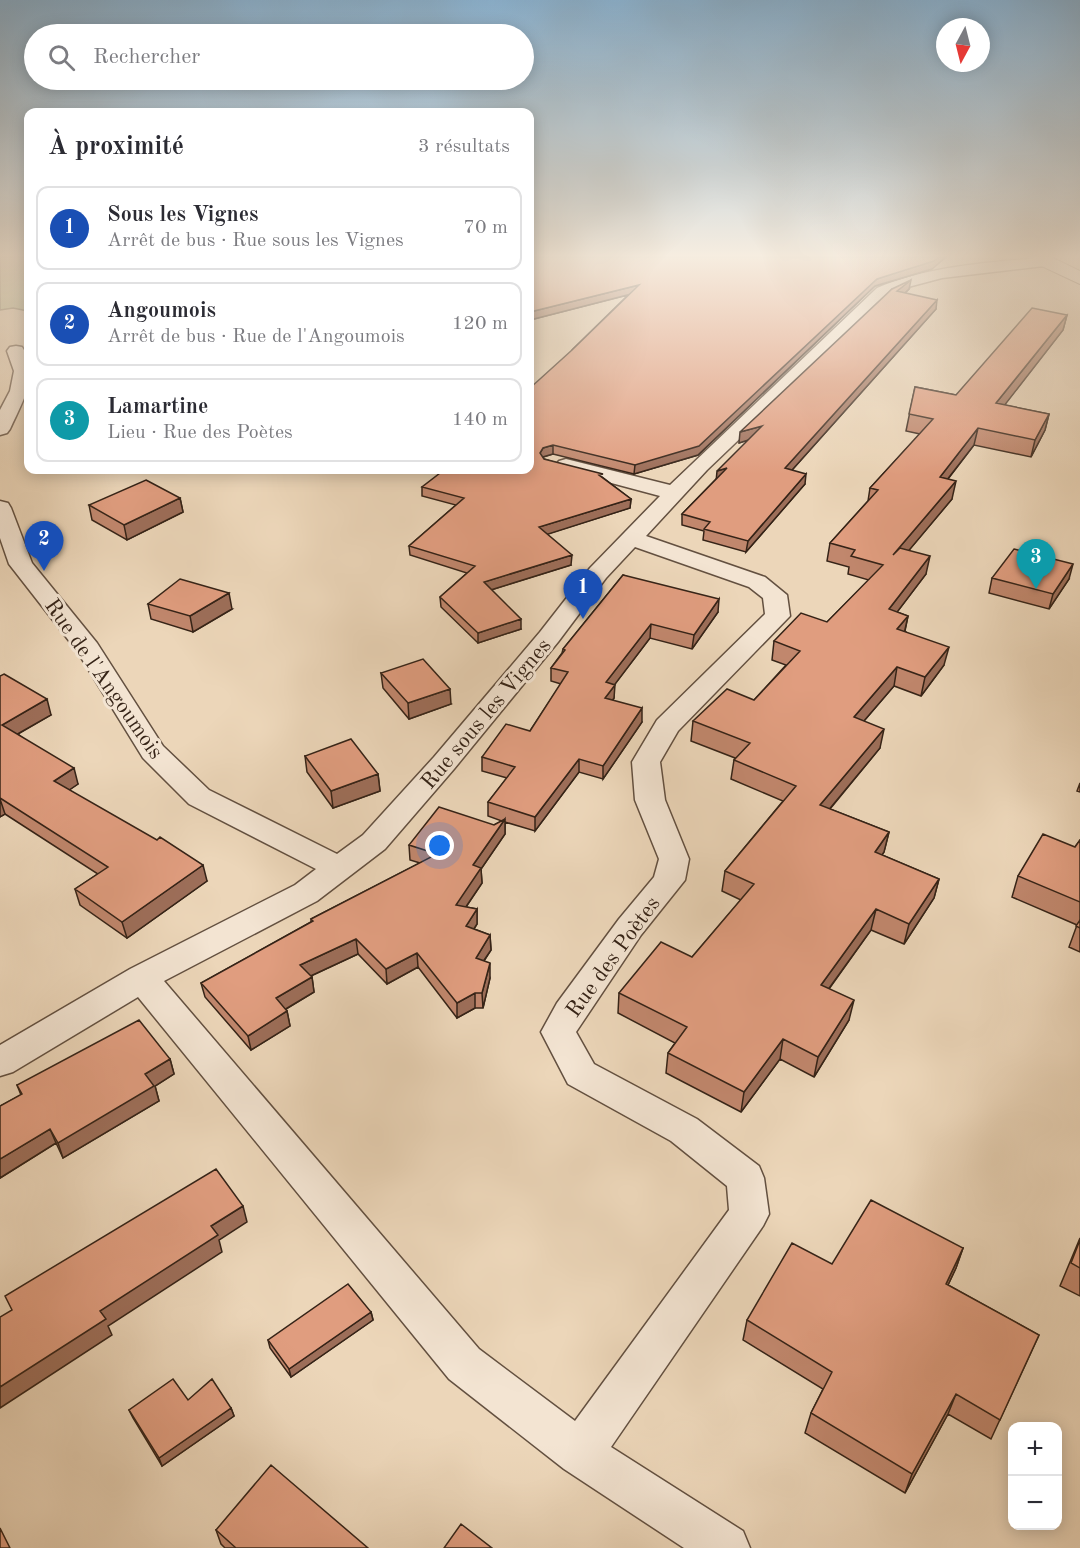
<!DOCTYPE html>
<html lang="fr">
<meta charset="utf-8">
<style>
:root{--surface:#fff;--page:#f2f2f3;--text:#2b2b33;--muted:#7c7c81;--line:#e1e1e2;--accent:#8f2418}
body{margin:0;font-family:"Old Standard TT",serif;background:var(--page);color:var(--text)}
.controls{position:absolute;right:18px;bottom:18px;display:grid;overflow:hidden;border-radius:12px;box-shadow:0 3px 15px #0003}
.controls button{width:54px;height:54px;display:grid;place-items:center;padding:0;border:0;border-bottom:2px solid var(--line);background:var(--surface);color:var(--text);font:30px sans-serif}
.compass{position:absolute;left:936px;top:18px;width:54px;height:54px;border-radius:50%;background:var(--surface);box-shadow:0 3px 15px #0003;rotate:187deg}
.you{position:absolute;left:440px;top:846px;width:21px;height:21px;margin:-15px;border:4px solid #fff;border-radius:50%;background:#1a73e8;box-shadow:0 0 0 9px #1a73e833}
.badge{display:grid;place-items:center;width:39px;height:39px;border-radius:50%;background:var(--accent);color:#fff;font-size:20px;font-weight:700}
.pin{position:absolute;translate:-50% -50px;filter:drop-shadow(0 2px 3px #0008)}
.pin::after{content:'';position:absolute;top:32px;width:21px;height:18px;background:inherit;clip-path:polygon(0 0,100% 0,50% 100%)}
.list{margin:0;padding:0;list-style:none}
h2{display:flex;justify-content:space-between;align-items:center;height:78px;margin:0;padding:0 24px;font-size:26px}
h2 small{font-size:20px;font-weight:400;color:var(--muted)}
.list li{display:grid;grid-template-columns:39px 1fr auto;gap:18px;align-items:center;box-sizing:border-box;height:84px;margin:0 12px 12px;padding:0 12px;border:2px solid var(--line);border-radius:12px}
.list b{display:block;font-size:22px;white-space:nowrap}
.list p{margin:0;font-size:20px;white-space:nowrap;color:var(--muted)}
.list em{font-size:20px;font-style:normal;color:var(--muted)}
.icon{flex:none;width:33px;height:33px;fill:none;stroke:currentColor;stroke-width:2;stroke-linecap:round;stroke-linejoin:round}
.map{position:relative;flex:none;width:1080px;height:1548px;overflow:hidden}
.search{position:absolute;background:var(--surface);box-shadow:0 3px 15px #0003;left:24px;top:24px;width:510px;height:66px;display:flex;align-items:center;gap:15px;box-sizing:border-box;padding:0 21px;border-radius:33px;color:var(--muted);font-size:22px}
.panel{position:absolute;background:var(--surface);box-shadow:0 3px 15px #0003;left:24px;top:108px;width:510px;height:366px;border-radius:12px}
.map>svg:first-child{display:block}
.green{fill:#b7be90;stroke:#767054;stroke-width:1.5}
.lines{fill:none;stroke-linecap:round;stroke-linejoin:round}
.minor-casing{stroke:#635040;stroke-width:3}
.tertiary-casing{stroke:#635040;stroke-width:2}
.minor{fill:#f3e4d2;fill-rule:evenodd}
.tertiary{fill:#f3e4d2;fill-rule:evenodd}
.wall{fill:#c1876d;stroke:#352317;stroke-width:1.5}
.shaded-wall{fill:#9d6e59;stroke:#352317;stroke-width:1.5}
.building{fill:#e09d7f;stroke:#352317;stroke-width:1.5}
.labels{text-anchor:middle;stroke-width:6;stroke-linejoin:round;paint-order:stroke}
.street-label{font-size:22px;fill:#352317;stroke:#f3e4d2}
</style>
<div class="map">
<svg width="1080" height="1548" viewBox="0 0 1080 1548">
<rect width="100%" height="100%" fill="#ecd6b9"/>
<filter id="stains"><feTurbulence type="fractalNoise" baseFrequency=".00333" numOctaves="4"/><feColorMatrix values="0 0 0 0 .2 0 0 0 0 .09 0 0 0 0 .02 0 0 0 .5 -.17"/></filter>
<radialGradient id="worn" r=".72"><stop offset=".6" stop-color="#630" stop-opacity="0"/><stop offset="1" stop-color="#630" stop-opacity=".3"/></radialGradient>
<path class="green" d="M0,257H28V311L13,308L0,310Z"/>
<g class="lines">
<defs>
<path id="minor" d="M1047,257L1053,259L1055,262L1053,265L942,278L908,287L889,296L707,470L646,536L765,577L787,595L790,616L678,731L660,762L665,800L689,859L685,880L641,935L576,1032L594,1064L697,1119L759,1166L764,1178L769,1214L763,1226L611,1447L743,1531L750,1548H684L564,1469L449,1379L138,997L13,1072L0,1076V1045L130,969L295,885L316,869L189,804L143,758L77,651L9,564L0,538V501L8,503L11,508L32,563L97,643L163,746L209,790L337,854L363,835L434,757L540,632L590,568L660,496L559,469L556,465L559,461L566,459L670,485L877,288C932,265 989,263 1047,257ZM635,547L749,587L763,598L765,614L657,720L632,762L635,800L659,859L654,877L619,919L557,1003L541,1032L568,1084L671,1141L727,1186L729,1210L575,1421L479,1349L164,981L317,901L385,849L454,769L558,642L606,578Z
M16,346L22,347C41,374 21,404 10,429L7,433L0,435V410L10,391L14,371L7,351L10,347Z"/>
<path id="tertiary" d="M1028,257H1051L1080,271V284L1031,261Z"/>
</defs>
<use href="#minor" class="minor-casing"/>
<use href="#tertiary" class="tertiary-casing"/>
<use href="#minor" class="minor"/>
<use href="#tertiary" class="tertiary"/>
</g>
<path class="wall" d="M530,257L932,269L875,286L698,455L634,474L553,454L543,457L544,459L602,477L631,499L630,508L547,534L571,565L491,590L521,629L478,643L441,607L440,597L467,573L410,555L409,546L456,505L422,496V487L530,470L572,350L628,295L530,320Z
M892,289H909L905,293L936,309L792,470L805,484L746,552L703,540L704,531L682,525V514L717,478L748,440L739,443Z
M1067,315L1063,330L1004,405L1049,414L1045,430L1031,457L974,445L948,479L952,499L909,550L926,574L897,612L908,616L905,631L944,665L921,696L894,686L864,721L880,748L830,809L889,832L884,852L882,855L939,879L934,898L904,944L871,930L829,989L849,1020L814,1077L780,1059L741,1112L666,1073L668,1053L675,1043L618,1013L619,993L692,957L741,900L722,891L725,871L783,801L731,779L734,760L735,758L691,741L693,721L754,700L786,665L772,660L774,641L827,622L869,580L848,574L849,567L827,561L830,543L868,501L870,488L920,434L906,431L915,387L956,395Z
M180,498L183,512L127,540L92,520L89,505Z
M623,575L718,612L692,649L650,638L614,685V698L613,700L642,722L603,779L579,772L535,831L505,822V834L481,869L482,883L466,907L477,909V924L474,929L490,935L491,950L484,961L490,978L483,1008H475L457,1018L418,967L387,984L358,954L311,976L312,977L314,992L286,1009L287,1011L290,1026L251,1050L205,997L201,983L311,922V919L420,863L410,860L409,845L494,825L502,821L488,816V802L507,778L482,771V757L530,731L561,684L551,681V668L562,653L563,649Z
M992,578L1069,579L1049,609L989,593Z
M148,604L232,609L193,632L151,619Z
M381,673L451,704L409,719L383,688Z
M0,676L51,715L18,734L78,784L69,790L207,881L127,938L80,905L75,889L98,874L5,814L0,817Z
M305,756L378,774L380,791L333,808L307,772Z
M1080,783V792L1077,791Z
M1080,840V952L1069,947L1077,925L1012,897L1018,876L1075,847Z
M170,1059L174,1074L155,1086L159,1101L63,1158L56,1143L0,1178V1106L21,1095L17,1085Z
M1080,1238V1296L1060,1286Z
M963,1248L956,1268L948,1285L1039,1335L991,1439L948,1414L905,1493L805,1433L811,1413L823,1389L743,1340L747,1320L832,1264Z
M371,1312L373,1320L291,1377L270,1348L268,1340Z
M188,1400L231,1408L234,1416L162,1466L133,1418L129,1410Z
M216,1530L368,1548H225L221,1544Z"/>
<path class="shaded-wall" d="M939,257H946L932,269L875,286L698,455L634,474L635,465L877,279Z
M911,280L909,289L896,301L897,291Z
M639,285V292L530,320V312Z
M937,300L936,309L784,479L785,468Z
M1067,315L1063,330L993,420L996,403Z
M1049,414L1045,430L1031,457L1035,440Z
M762,426L761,436L739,443L740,432Z
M978,428L974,445L936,494L940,477Z
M553,445V454L543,457L540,462V453L543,448Z
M727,468L716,482L717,471Z
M806,474L805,484L746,552L748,541Z
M956,481L952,499L890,573L893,555Z
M180,498L183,512L127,540L124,525Z
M631,499L630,508L539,537V527Z
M572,555L571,565L484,592V582Z
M930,556L926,574L885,628L889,609Z
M1073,564L1069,579L1049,609L1053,594Z
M229,593L232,609L193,632L190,616Z
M719,599L718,612L692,649L694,635Z
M908,616L904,634L897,629Z
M521,619V629L478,643V633Z
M651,624L650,638L606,696V682Z
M949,647L944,665L921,696L925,677Z
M897,667L894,686L851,736L854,717Z
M615,685L614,698L605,711V698Z
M450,689L451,704L409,719L408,703Z
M47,699L51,715L7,740L2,725Z
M642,708V722L603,779V766Z
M884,729L880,748L817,824L820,805Z
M579,759V772L535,831V817Z
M74,768L78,784L59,797L54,781Z
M378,774L380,791L333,808L331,791Z
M0,799L5,814L0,817Z
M505,819V834L481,869L482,883L457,920L456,905L473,865Z
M889,832L884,852L870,872L875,852Z
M203,865L207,881L127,938L122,922Z
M939,879L934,898L904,944L909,924Z
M477,909V924L466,941V926Z
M876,909L871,930L817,1005L821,985Z
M490,935L491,950L476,972V958Z
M356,939L358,954L302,980L300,965Z
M417,953L418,967L387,984L386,969Z
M490,963V978L483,1008L482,993Z
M312,977L314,992L279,1013L276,998Z
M475,993V1008L457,1018V1003Z
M854,1000L849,1020L814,1077L818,1057Z
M287,1011L290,1026L251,1050L248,1036Z
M783,1039L780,1059L741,1112L744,1092Z
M170,1059L174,1074L155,1086L159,1101L63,1158L58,1143L145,1074Z
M50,1129L56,1143L0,1178V1159Z
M243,1206L247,1222L219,1240L222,1252L108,1326L112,1335L0,1408V1387L211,1226Z
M963,1248L956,1268L939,1304L946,1284Z
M371,1312L373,1320L291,1377L289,1369Z
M956,1394L948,1414L905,1493L912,1474Z
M231,1408L234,1416L162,1466L159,1458Z"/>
<path class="building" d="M530,257H939L934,261L877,279L699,446L635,465L553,445L543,448L540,453L544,459L603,474L599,475L631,499L539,527L572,555L484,582L521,619L478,633L440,597L475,566L409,546L464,498L422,487L444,470H530V388L572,350L639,285L530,312Z
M911,280L897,291L937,300L785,468L806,474L748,541L704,529L710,522L682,514L727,468L717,471L762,426L740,432L892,289Z
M1032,308L1067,315L996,403L1049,414L1035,440L978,428L940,477L956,481L893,555L900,548L930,556L889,609L908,616L897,629L949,647L925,677L897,667L854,717L884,729L820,805L889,832L875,852L939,879L909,924L876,909L821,985L854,1000L818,1057L783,1039L744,1092L668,1053L687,1027L619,993L661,942L692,957L754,884L725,871L796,786L734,760L750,743L693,721L727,689L754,700L800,651L774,641L801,613L827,622L883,565L851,556L855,550L830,543L878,490L870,488L933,419L909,414L915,387L956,395Z
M146,480L180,498L124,525L89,505Z
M1014,549L1073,564L1053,594L992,578Z
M623,575L719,599L694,635L651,624L606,682L615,685L605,698L642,708L603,766L579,759L535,817L488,802L515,767L482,757L506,724L530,731L568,672L551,668L565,650L563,649Z
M180,579L229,593L190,616L148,604Z
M423,659L450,689L408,703L381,673Z
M4,674L47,699L2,725L74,768L54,781L157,840L160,837L203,865L122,922L75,889L108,867L0,798V676Z
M351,739L378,774L331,791L305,756Z
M439,807L494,825L505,819L473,865L481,868L456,905L477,909L466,926L490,935L476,958L490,963L482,993H475L457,1003L417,953L386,969L356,939L300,965L312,977L276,998L287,1011L248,1036L201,983L313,921L311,919L437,854L409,845Z
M1043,834L1075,847L1080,840V902L1018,876Z
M1080,920V928L1076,926Z
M139,1020L170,1059L145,1074L154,1086L58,1143L50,1129L0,1159V1106L22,1094L17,1085Z
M216,1169L243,1206L211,1226L218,1235L100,1311L106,1319L0,1387V1317L12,1310L5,1296Z
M871,1200L963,1248L946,1284L1039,1335L1000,1420L956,1394L912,1474L811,1413L832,1372L747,1320L792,1243L832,1264Z
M1080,1240V1268L1071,1263Z
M348,1284L371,1312L289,1369L268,1340Z
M173,1379L188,1400L212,1379L231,1408L159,1458L129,1410Z
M271,1465L368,1548H236L216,1530Z
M461,1524L492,1548H444Z
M0,1528L10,1548H0Z"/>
<linearGradient id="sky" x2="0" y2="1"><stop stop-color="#8ab5d6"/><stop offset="0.54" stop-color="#f6ede0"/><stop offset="1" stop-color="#f6ede0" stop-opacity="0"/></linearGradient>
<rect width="1080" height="474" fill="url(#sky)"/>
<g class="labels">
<g class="street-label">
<text transform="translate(105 678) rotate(55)" y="8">Rue de l'Angoumois</text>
<text transform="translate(485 713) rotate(-50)" y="8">Rue sous les Vignes</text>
<text transform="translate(612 956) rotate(-54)" y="8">Rue des Poètes</text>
</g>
</g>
<rect width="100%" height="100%" filter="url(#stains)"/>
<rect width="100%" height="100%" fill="url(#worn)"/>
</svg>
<div class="controls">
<button>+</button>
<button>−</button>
</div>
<svg class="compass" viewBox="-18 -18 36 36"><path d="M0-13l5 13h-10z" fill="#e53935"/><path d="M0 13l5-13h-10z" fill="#7c7c81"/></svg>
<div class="you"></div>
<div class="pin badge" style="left:583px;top:619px;background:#1a4fb4">1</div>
<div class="pin badge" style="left:44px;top:571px;background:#1a4fb4">2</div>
<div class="pin badge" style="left:1036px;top:589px;background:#0f9aa8">3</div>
<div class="search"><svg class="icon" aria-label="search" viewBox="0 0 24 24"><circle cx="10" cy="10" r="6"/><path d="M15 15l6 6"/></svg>Rechercher</div>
<section class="panel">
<h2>À proximité<small>3 résultats</small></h2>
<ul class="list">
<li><span class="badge" style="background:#1a4fb4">1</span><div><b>Sous les Vignes</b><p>Arrêt de bus · Rue sous les Vignes</p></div><em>70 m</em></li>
<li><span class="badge" style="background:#1a4fb4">2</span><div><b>Angoumois</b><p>Arrêt de bus · Rue de l'Angoumois</p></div><em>120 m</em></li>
<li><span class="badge" style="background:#0f9aa8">3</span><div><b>Lamartine</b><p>Lieu · Rue des Poètes</p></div><em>140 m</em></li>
</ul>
</section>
</div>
